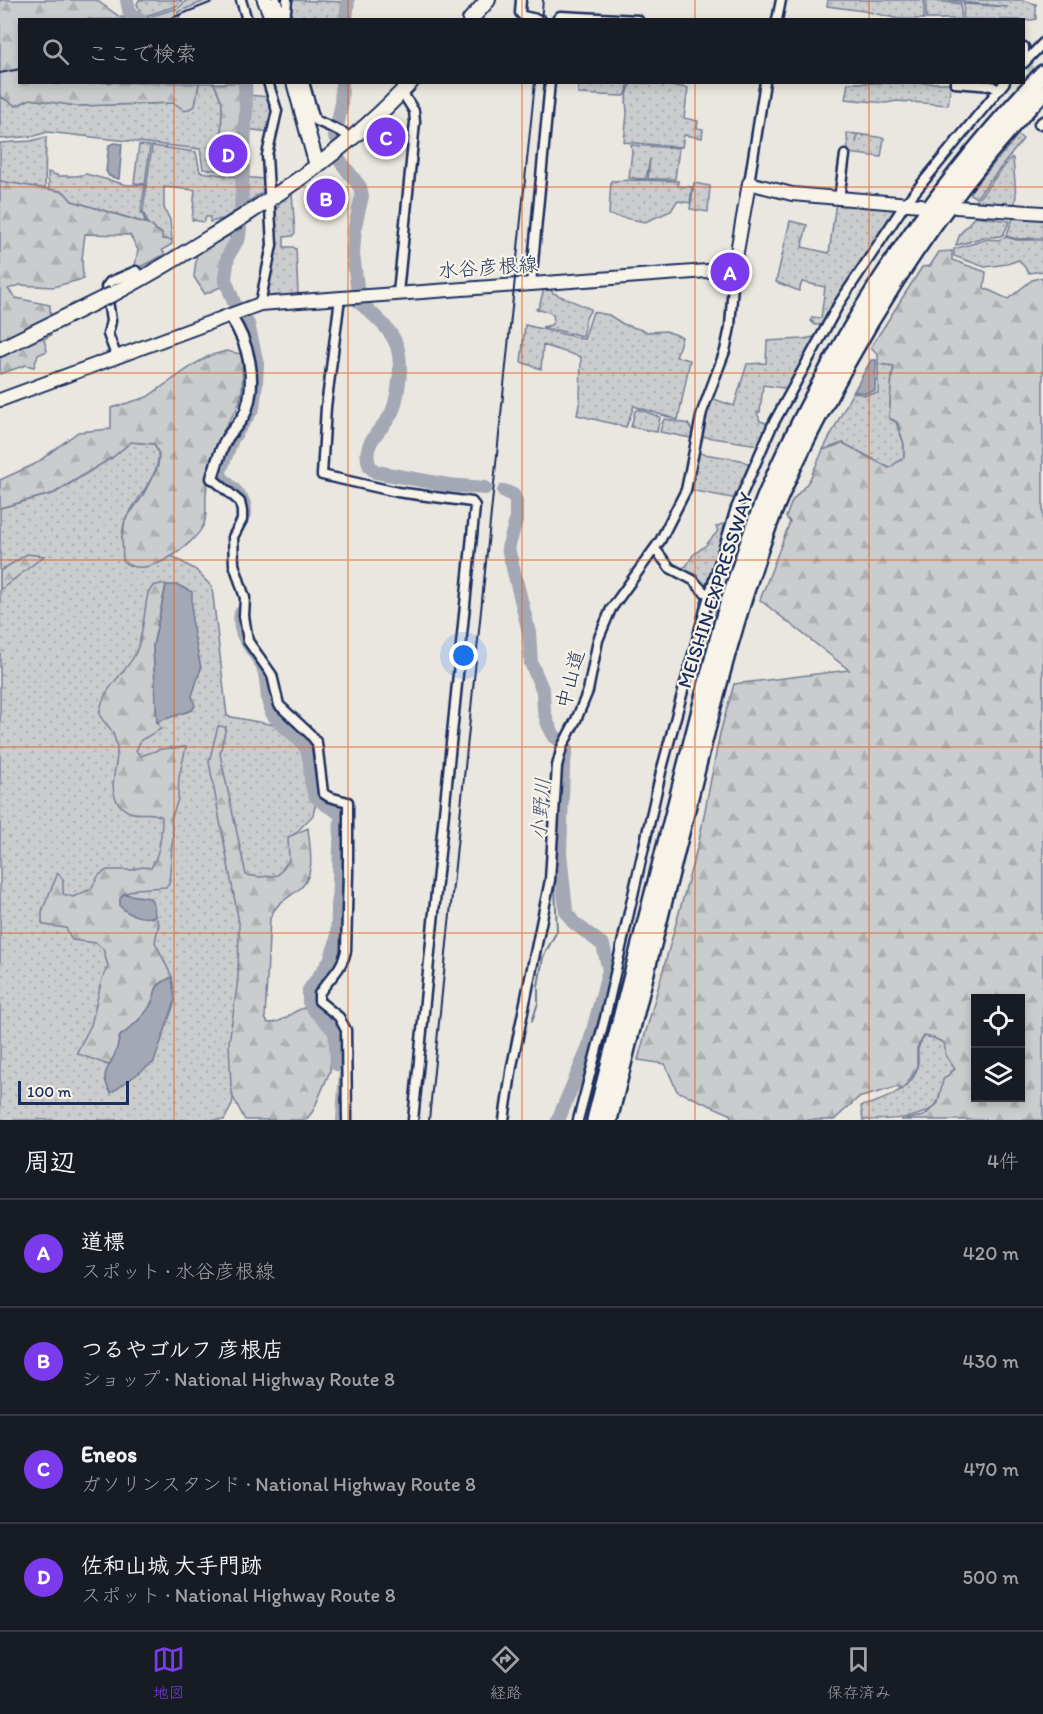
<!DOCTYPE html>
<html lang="ja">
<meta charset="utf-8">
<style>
:root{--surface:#171b24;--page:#242831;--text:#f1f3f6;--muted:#9ea1a6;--line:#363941;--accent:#7c3aed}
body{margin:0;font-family:Itim,"Klee One",sans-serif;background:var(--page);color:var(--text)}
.controls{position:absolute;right:18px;bottom:18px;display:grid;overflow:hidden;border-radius:0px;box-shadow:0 3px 9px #0003}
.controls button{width:54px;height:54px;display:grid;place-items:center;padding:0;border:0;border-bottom:2px solid var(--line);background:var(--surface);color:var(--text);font:30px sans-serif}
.scale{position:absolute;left:18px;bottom:15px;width:111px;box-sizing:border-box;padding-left:6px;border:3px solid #1b2f5e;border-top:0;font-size:16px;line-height:21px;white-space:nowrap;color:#1b2f5e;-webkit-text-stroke:4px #f7f3e8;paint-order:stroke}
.you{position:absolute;left:464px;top:656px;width:21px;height:21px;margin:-15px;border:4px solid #fff;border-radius:50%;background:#1a73e8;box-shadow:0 0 0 9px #1a73e833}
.badge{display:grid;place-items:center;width:39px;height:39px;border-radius:50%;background:var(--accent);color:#fff;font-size:20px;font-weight:700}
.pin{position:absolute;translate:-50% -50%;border:3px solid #fff;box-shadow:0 2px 6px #0006}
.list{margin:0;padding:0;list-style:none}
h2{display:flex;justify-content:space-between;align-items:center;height:78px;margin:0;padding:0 24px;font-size:26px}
h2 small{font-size:20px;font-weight:400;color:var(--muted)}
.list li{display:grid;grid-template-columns:39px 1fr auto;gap:18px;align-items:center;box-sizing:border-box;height:108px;padding:0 24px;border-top:2px solid var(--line)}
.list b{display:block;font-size:22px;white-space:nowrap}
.list p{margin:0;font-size:20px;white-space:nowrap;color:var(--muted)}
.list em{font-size:20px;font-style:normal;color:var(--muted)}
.icon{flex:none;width:33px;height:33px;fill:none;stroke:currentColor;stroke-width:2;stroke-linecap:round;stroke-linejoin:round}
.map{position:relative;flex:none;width:1043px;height:1120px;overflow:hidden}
.search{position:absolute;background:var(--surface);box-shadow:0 3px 9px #0003;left:18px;right:18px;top:18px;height:66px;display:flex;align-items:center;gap:15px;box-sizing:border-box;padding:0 21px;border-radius:0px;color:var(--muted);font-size:22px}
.sheet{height:510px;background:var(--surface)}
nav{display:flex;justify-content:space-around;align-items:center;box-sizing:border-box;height:84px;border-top:2px solid var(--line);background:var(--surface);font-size:16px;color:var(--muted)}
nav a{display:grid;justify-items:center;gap:3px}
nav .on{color:var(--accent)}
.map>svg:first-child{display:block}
.grass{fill:url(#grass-dots);stroke:#737e96;stroke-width:1.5}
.forest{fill:url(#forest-firs);stroke:#737e96;stroke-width:1.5;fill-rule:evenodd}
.water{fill:#a3a8b4;stroke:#6d7892;stroke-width:1.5}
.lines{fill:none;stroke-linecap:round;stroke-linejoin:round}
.stream{stroke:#6d7892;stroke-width:2}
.river{stroke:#a3a8b4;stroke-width:14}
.minor-tunnel{stroke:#c1c2c6;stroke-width:8;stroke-dasharray:8 4;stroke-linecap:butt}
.minor-casing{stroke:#1b2f5e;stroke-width:13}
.tertiary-casing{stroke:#1b2f5e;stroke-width:15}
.secondary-casing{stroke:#1b2f5e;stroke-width:16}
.trunk-casing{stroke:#1b2f5e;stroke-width:18}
.motorway-casing{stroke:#1b2f5e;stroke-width:20}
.minor{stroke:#f7f3e8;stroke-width:8}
.tertiary{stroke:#f7f3e8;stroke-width:10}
.secondary{stroke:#f7f3e8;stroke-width:12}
.trunk{stroke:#f7f3e8;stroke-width:14}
.motorway{stroke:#f7f3e8;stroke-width:15}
.rail{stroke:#1b2f5e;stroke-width:2}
.trunk-bridge-casing{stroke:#1b2f5e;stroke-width:18;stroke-linecap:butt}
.trunk-bridge{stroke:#f7f3e8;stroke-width:14}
.grid{fill:none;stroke:#de5710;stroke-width:1.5;stroke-opacity:0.55}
.labels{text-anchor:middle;stroke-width:4.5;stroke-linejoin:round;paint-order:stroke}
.street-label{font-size:20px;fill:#1b2f5e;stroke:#f7f3e8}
.water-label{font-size:21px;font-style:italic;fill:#445378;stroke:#f7f3e8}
</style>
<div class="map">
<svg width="1043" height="1120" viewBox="0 0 1043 1120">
<defs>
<pattern id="grass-dots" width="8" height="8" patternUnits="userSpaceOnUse" patternTransform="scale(1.5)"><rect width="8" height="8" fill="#cbcccd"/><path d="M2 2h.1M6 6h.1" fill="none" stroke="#aeb0b2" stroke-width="1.8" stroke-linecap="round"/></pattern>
<pattern id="forest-firs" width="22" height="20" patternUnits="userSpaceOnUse" patternTransform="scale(1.5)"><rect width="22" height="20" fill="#cbcccd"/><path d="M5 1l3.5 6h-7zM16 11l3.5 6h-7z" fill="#aeb0b2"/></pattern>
</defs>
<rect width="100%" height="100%" fill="#eae7e0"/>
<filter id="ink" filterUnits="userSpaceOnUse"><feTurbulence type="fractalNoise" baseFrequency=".0167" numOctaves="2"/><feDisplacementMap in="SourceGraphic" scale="12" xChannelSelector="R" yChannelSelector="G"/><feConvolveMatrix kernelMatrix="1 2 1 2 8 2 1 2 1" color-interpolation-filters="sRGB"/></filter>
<g filter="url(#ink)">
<path class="grass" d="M139,0H182L176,6L142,17L137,4Z
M290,0L345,2L344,19H288Z
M828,0H924V19H899L864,11L827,6Z
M926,0L961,4V19H926Z
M943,0H1022L1036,4V19L1024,21V20L963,19L964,4L1008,7Z
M199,83H214L222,102L221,149L232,147L233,155H241L240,173L203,169L200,149L47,132L35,136L0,139V96L16,106L30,99L77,106L174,103L195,105Z
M578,83V82L629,83L626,95L623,96L578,94Z
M631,83H651L688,88L684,118L698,121L697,128L703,129L702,138L684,135L682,147L624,142L627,114L626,98Z
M848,83H951L948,105L897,101L886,103L845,99Z
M248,95L269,97L274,114L269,132L246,129Z
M847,133L857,134L856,143L858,134L864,135V137L865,135L884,138L881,157L848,153Z
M1018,135L1023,139L991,180H988L989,182L976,198L969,193Z
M46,137L45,189L0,181V143L31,141Z
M139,145L150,146L145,184L134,183Z
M631,145L679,148L675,179H648L650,159L646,179L629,178L632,151Z
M152,146L196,152L200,172L239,177L238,209L223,219L210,222V217H206L204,222L192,220L195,190L164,187V208L170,220L172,240L162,239V234L148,224L143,211Z
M1011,158H1013L1016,196L1014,208L974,204Z
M48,172L59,176H77L86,174L127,185H145L141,210L146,223L72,201L64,192L49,189Z
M244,177L263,179L264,191L245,204V201L243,202Z
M635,180L678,181V186L692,187L690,203L677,201L671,211L645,222L609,215L611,181Z
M694,183L710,186L708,212L690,209Z
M292,193L295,233L292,236L284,237V247H293L296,249L298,294L270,297L267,294L277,247L276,210L280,202Z
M836,202L893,207L895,212L824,325H815L811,321L812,317L821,318L825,287L802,282L799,291L776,282L790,221L807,225L802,247L829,253Z
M1015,214L1043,216V238L1017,239L1006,236Z
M975,216L1010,221L1003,235C997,238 991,236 984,237C974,239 966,244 956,245L960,234Z
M1006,237L1017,240H1043V271L1029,273L1019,260L1007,264L985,267L954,256V249L988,239L998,240Z
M544,289H550L553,293L591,309L586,318L583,336L542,327L551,325L554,321L553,315L549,312L536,309L539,307Z
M593,312L609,315L623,324L648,332L666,331L682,337L676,357L690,360L678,420L634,406L626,427L577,415L580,400L581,357L543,345L541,369L521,362L525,325L584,339Z
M819,336L789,389L763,385L760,412H757L760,421L769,424L758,445L699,436L711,398L734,406L747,364L766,363L767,341L803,339Z
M878,364L894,366C890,380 891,402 889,418L896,422L904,444V457L890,468L843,443L823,450L853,392L864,395L878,393Z
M638,409L660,417L657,432L631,427L635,411Z
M665,419L688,424L692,430L691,438L660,432L663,421Z
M131,442L154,444C171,465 134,500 126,519C123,524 123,531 122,537L156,564L172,556L196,570L212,587L227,716L279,726L309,748L317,799L313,815L294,835L289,870L279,880L245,1021L232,1105L224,1120H0V508L55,493L113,457Z
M698,453L741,460L749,464L748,471L737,499L690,490Z
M722,524L726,526L705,590L695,577L681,569L687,565L693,555L706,545L718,531L716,527Z
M924,1036L934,1038L944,1043L946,1056L955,1069C938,1083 945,1083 938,1101C929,1120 884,1120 863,1120L861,1106C880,1102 913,1089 917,1068C921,1052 913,1054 924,1036Z"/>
<path class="forest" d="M0,0H96L120,17L145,18L178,8L187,0H207L178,12L180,19L20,20V82L199,83L195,106L185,111L174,103L77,106L30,99L16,106L0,96Z
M214,83H241L239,145L221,149L222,102Z
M0,181L64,192L72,201L148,224L162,234V239L172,240V244L162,250L165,254L134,270L138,250L130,235L85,234L82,259L83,279L53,287L20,285L8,289L16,298L50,305L51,335L44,339L47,351L38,355L34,367L26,365L0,374Z
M227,233L232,239L225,285L205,294L194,277L197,252Z
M952,251V260L986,272L984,288L1008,299L1032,280L1043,277V1120H900L924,1116L938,1103L943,1080L955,1069L946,1056L944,1043L934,1038L924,1036L917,1048V1069L902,1090L897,1087L858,1098L834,1120H732L730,1114L677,1091L665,1064L638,1060L699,841L720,733L734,684L849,670L760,600L790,522L786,517L792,501L809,481L823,450L843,443L889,468L904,457V444L897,422L889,418C891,402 890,381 894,366L878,364V355L871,347L922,267L930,266L939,252ZM976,999H1020V1098H976Z
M226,351L242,354C242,370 245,393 237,408C234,415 228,421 225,428C220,437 215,448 213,458C209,469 207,482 206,494C205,504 208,517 203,526C193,546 144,582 123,561L122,537L125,520L142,497L158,466L159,454L154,444L131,442L113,457L54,493L0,508V480L35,464L78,432L111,429V408L147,397L195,364L209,356Z
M27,554L44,556L0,590V571Z
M161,584L166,585L153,646L157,722L161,729L141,740L136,751L141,756L161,749L186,747L179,777L178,799L171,820L173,836L169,883L166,887L136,889L124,894L120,906L152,918L155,916L159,923L155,942L172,977C148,989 160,989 150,1006C145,1015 128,1031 120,1036L116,1053L109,1065L78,1054L77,1052L91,1025L102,979L108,966L103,949L96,943L72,940L66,928L44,925L42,923V911L58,873L63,880V894L73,897L91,889L99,875L107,870H131L142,867L151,868C160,853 162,834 162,817C148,808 134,821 120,805C104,788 122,759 116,743C115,739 113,733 111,730C107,723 99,720 100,711C103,688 124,675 134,656C143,640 144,611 148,593L153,586Z
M218,726L226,727L220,754L246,875L261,877L278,875L289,860L288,837L308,828C310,850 317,877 297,891C285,900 276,903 270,918L265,1018L268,1023C285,1023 287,1013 304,1008L315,1016L332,1038L330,1071L313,1111L306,1120H245L233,1097L231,1086L229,1043L238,979L239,923L209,762Z"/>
<path class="water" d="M114,143L122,144L119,179L109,176L106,171L109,145Z
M871,360H876L875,391L865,393L854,391Z
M166,585H178L192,592V624L201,668L192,696L195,706L192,710L157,722L153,646Z
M124,894L150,898L154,905L155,916C144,920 128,915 120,906V898Z
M172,977L175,1001L154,1062L111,1093C100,1075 106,1072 114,1056C117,1049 118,1043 120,1036C128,1031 145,1015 150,1006C160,989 148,989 172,977Z"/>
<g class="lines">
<path class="stream" d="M532,1021L538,1003V986L543,957L557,931L555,887L560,853"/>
<path class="river" d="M127,0L130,14L140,19
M346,20L348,0
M335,137L341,107L342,82
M338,158L360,187L362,196L355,226L353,254L359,302C392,331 406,343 398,389C396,399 395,410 388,419C377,434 361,446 370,467L376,472L448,485L485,488
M241,208L246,109L245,82
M240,228L239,237L228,256L225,279L235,305L248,324L257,364L256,383L253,408L232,439L219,474C229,489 246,493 245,514
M504,491L513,495L516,501V521L508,548L529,632L531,663L543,691L544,711L548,724L554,736L561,741L566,750L563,768L560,853L566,911L573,922L603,945L609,970L588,1049L558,1120
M241,613C236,636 254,648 263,667C269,681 265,699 272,713C280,728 300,734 307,750C313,764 308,782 315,795C320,804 334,807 341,815L337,940L330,961L309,990V1002L315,1011L335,1031L337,1064L346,1067L343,1120"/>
<path class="minor-tunnel" d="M1029,67L1042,79"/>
<defs>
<path id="minor" d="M241,0L247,20
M276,0L284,20
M521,0L520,13L523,16L541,20
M282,15L286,11L287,0
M557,20L560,16L638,20
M777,20L781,0
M1024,47V54L1028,58
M1024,63L1043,43
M304,82L315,120L344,133L350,139
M955,83L992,86L998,90
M1039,124L1043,121
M749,183L765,82
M839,199L845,155
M531,284L550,82
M398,293L415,122L414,111L402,92
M340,298L326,407L322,475L397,492L472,502L475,506L413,1120
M260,304L272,245L267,155L277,111L268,82
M117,358L108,334L111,321L106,287L110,282L136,271L140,280
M212,478L240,502L242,511V520L233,537L234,564L245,598L244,616L248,641L272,675L279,705L310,734L317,743L323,793L329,797L348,802V872L346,951C342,970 328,979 319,994V1001L339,1017L346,1030L347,1120
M655,549L670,568L693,580L703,591L709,595
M504,1120L512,1066L550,880L557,766L562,747L576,720L588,691L598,640L611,609L660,541L686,490L702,412L725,351L730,327L734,269
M578,1120L605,1018L661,772L706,606L736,508L772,426L840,302L905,204L1005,82"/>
<path id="tertiary" d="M212,478C216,465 220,450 227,438C233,429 242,421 246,411C257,379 249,344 231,317"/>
<path id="secondary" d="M956,207L1043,213
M0,400L260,304L734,269L749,183L792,194L921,205"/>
<path id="trunk" d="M265,0L273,20
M470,20L488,0
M294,82L317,166
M113,294C144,278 174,260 204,241C278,196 352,146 411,82
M0,349L102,299"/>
<path id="motorway" d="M595,1120L723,620C736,579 749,539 764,500C783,453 806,409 830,365C889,257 958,162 1043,73
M609,1120C635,1015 661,910 688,805C713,704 738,603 776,506C790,472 806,440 823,408C882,292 953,187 1043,92"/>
</defs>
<use href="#minor" class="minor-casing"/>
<use href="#tertiary" class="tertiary-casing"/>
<use href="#secondary" class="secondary-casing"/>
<use href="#trunk" class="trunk-casing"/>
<use href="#motorway" class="motorway-casing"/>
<use href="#minor" class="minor"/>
<use href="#tertiary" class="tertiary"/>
<use href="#secondary" class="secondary"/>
<use href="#trunk" class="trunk"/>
<use href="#motorway" class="motorway"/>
<path class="rail" d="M167,20L217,0
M541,20L543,0
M0,73L20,69
M429,1120L535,82"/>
<defs>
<path id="trunk-bridge" d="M102,299L113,294"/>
</defs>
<use href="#trunk-bridge" class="trunk-bridge-casing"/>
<use href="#trunk-bridge" class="trunk-bridge"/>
</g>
</g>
<path class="grid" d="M174,0V20M348,0V20M522,0V20M695,0V20M869,0V20M174,82V1120M348,82V1120M522,82V1120M695,82V1120M869,82V1120M0,187H1043M0,373H1043M0,560H1043M0,747H1043M0,933H1043"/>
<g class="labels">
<g class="street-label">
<text transform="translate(488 267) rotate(-4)" y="7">水谷彦根線</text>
<text transform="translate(715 590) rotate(-72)" y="7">MEISHIN EXPRESSWAY</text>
<text transform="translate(570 679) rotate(-75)" y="7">中山道</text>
</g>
<g class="water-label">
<text transform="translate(541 809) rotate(-86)" y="7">小野川</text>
</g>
</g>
</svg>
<div class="controls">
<button><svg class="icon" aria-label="locate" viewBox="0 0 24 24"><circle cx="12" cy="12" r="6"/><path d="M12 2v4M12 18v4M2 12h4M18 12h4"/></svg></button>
<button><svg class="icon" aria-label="layers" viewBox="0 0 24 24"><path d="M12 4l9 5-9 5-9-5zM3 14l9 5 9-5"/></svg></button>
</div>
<div class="scale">100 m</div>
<div class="you"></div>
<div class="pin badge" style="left:730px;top:272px">A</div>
<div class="pin badge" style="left:326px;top:198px">B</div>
<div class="pin badge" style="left:386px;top:137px">C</div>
<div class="pin badge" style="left:228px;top:154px">D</div>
<div class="search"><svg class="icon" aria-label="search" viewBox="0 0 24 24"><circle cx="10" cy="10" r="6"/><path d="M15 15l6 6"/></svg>ここで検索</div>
</div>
<section class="sheet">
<h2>周辺<small>4件</small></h2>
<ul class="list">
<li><span class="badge">A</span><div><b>道標</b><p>スポット · 水谷彦根線</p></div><em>420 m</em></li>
<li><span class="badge">B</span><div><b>つるやゴルフ 彦根店</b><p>ショップ · National Highway Route 8</p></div><em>430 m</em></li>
<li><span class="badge">C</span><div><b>Eneos</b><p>ガソリンスタンド · National Highway Route 8</p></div><em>470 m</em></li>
<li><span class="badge">D</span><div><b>佐和山城 大手門跡</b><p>スポット · National Highway Route 8</p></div><em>500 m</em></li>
</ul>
</section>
<nav>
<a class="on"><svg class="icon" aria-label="map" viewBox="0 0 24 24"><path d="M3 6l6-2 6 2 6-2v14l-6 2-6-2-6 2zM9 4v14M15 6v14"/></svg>地図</a>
<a><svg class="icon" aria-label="directions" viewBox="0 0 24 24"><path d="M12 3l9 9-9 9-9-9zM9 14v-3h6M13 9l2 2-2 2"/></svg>経路</a>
<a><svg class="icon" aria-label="saved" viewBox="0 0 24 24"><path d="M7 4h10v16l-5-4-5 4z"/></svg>保存済み</a>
</nav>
